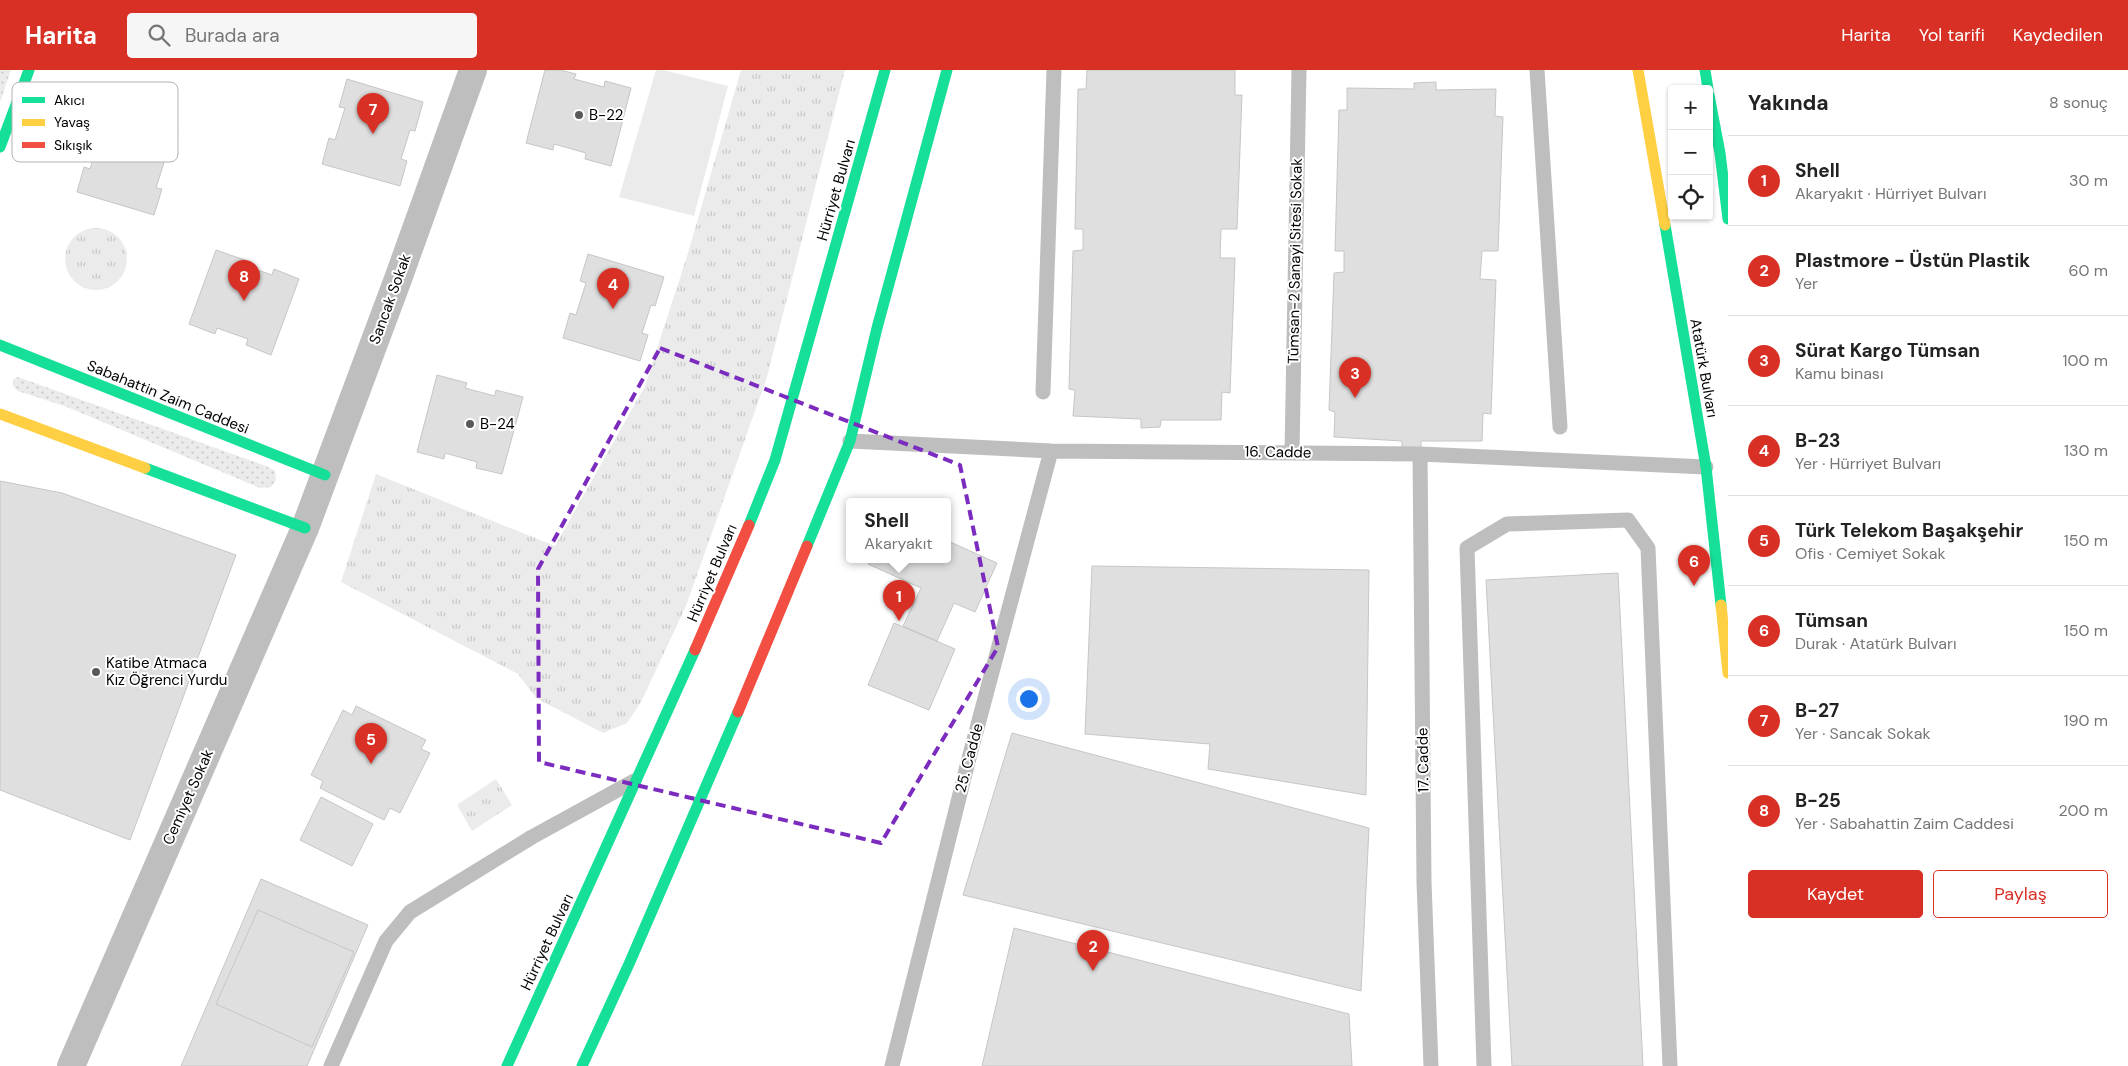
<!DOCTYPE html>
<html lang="tr">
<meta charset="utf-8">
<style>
:root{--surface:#fff;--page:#f6f6f6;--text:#222;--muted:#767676;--line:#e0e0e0;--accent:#d93025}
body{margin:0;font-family:"DM Sans",sans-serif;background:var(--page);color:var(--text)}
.controls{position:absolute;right:15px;top:15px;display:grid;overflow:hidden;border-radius:5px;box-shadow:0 1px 4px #0004}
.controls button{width:45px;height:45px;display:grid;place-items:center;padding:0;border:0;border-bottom:1px solid var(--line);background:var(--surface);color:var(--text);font:25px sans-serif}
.you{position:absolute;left:1028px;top:628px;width:18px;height:18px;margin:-12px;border:4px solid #fff;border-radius:50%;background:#1a73e8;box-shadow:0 0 0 8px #1a73e833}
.badge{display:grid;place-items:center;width:32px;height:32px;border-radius:50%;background:var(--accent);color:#fff;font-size:16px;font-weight:700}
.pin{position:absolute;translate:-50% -41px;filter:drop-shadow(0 1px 2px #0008)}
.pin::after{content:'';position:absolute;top:26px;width:18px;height:15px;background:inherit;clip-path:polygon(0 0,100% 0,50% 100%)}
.popup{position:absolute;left:846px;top:428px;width:105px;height:65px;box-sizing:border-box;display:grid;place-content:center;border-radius:5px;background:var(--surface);filter:drop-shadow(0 1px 4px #0005);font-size:16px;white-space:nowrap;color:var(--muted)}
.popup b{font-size:19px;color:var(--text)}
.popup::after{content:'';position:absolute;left:50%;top:100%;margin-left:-10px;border:10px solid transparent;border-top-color:var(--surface)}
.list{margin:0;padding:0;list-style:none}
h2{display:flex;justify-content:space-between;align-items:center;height:65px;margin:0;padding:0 20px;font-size:21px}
h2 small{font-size:16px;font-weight:400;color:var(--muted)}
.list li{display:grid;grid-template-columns:32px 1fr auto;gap:15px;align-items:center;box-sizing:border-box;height:90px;padding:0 20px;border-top:1px solid var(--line)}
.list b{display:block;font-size:19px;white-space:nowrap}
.list p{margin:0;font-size:16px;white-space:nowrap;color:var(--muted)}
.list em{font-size:16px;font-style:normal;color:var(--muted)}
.actions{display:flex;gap:10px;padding:15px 20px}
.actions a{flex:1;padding:11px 0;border:1px solid var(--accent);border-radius:5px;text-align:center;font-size:18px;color:var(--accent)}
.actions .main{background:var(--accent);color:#fff}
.icon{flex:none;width:28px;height:28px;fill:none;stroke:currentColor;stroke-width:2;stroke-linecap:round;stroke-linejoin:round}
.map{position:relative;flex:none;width:1728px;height:996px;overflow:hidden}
header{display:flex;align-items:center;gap:30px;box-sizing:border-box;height:70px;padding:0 25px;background:var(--accent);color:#fff}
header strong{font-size:24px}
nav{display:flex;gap:28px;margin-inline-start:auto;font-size:18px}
.search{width:350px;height:45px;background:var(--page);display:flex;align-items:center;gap:12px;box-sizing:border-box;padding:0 18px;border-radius:5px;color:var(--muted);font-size:19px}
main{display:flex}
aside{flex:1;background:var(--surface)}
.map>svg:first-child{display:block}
.grass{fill:url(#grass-dots)}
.park{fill:url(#park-tufts)}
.pitch{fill:#ebebeb}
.building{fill:#dfdfdf;stroke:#c6c6c6}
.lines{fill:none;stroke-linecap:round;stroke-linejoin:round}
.lane{stroke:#bebebe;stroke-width:15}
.street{stroke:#bebebe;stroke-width:28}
.fast{stroke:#16e098;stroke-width:11}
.slow{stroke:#ffcf43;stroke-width:11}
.jam{stroke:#f24e42;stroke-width:11}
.marked{fill:none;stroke:#7b2cbf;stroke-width:4;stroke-dasharray:10 6;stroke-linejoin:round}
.poi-dot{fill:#595959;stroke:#fff;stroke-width:2}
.labels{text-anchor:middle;stroke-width:4;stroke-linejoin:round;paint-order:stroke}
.poi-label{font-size:15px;fill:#000;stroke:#fff;text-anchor:start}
.street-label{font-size:15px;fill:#000;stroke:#fff}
.key{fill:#fff;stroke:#b2b2b2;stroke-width:1}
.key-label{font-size:14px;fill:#000}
</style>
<header>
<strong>Harita</strong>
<div class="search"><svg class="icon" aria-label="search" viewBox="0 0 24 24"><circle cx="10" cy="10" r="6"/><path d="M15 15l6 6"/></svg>Burada ara</div>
<nav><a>Harita</a><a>Yol tarifi</a><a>Kaydedilen</a></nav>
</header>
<main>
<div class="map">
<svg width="1728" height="996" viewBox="0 0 1728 996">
<defs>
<pattern id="grass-dots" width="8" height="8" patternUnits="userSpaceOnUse" patternTransform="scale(1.25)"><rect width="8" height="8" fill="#ebebeb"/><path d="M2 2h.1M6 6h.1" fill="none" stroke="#c8c8c8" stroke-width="1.8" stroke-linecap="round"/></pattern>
<pattern id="park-tufts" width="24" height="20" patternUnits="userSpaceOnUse" patternTransform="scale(1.25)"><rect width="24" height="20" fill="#ebebeb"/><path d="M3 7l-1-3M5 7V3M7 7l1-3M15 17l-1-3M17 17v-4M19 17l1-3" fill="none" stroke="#c8c8c8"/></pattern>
</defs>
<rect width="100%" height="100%" fill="#fff"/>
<path class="grass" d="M0,0H11L0,32Z
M18,307L266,396L275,401L276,410L271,417L260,418L67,337L18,321L13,316V310Z"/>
<path class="park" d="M741,0H845L767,307L686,536L641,632L627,653L603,663L536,628L518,604L341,512L376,404L555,476L645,316L688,183Z
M65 189a31 31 0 1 1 62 0a31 31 0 1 1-62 0Z
M496,709L512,735L472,761L457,735Z"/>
<path class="pitch" d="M656,0H663L728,16L694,146L619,127Z"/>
<path class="building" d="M545,0H560L576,4L574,9L604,17L605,11L631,18L611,96L585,89L586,83L554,74L553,80L526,73Z
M1087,0H1235V25H1242L1237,159H1221L1220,188H1235L1230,323L1222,322L1221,350H1161L1160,357L1141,358V349L1073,346L1075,320L1069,319L1073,181L1083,180V159H1075L1078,19H1086Z
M347,9L423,32L415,61L410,60L401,89L407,91L400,116L322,94L329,68L335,70L345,38L339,37Z
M1436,12V20L1496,19L1495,46L1503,47L1498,181H1482L1480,209L1496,210L1491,344L1483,343L1482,371H1421V378L1402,379V371L1334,367L1335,342L1329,340L1334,203L1344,202V181H1335L1339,40H1347V18L1414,19V13Z
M102,38L178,61L170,90L165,89L156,118L162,119L154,145L77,122L84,97L90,99L100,67L94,65Z
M216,180L245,190L243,195L272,205L274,199L299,209L271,285L246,275L248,269L217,258L215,264L189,254Z
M588,184L664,207L655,236L651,235L642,263L648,265L640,291L563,268L570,243L576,245L586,213L580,211Z
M437,305L467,313L465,318L495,326L496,320L523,327L502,404L476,398L477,392L445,383L444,389L417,382Z
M0,411L62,423L236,485L130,770L0,720Z
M948,471L997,493L975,542L954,533L937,571L903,556L921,518L868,494L871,490H948Z
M1092,496L1369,500L1366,725L1208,699L1210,674L1085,664Z
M1618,503L1643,996H1512L1486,510Z
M894,553L955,579L929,640L868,615Z
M356,636L426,670L421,679L430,683L400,743L390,738L384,750L320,718L323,711L311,705L343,640L352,645Z
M1012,663L1369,758L1361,921L963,825Z
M321,727L373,754L352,796L300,770Z
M261,809L368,855L307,996H181Z
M258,840L354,882L312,977L216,934Z
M1014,858L1349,944L1352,996H982Z"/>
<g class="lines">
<path class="lane" d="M1537,0L1560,357
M1043,322L1054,0
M850,371L1051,381L1420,384L1706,397
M1292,382L1299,0
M1420,384L1424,812L1431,996
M331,996L386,871L410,842L532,767L634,711
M892,996L968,692L1051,381
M1484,996L1467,478L1507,454L1628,450L1648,478L1670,996"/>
<path class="street" d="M71,996L305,458L398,209L473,0"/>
<path class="fast" d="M1705,0L1708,19
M1709,25L1720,83L1728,149
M0,77L29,0
M1665,155L1706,397L1721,535
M0,275L325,405
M145,398L305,458
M749,455L775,390L885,0
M807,476L850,371L877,258L947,0
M507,996L695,580
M582,996L629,894L738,642"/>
<path class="slow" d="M1638,0L1665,155
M0,344L145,398
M1721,535L1728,603"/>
<path class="jam" d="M695,580L749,455
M738,642L807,476"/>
</g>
<path class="marked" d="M660,278L960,395L998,577L881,773L539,692L538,499Z"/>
<g class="poi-dot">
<circle cx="579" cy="45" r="5"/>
<circle cx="470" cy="354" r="5"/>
<circle cx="96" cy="602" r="5"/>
</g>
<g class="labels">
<g class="poi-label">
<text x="589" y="50">B-22</text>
<text x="480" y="359">B-24</text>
<text x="106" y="598">Katibe Atmaca<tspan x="106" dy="17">Kız Öğrenci Yurdu</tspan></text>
</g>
<g class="street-label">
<text transform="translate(836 120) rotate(-74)" y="5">Hürriyet Bulvarı</text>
<text transform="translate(1295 191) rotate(-89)" y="5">Tümsan-2 Sanayi Sitesi Sokak</text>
<text transform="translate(390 229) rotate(-70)" y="5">Sancak Sokak</text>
<text transform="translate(1704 298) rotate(80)" y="5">Atatürk Bulvarı</text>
<text transform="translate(168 327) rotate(22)" y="5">Sabahattin Zaim Caddesi</text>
<text transform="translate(1278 382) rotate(1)" y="5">16. Cadde</text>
<text transform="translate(712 503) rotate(-67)" y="5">Hürriyet Bulvarı</text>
<text transform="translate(969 688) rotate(-75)" y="5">25. Cadde</text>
<text transform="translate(1423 690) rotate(-91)" y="5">17. Cadde</text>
<text transform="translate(188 727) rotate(-66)" y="5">Cemiyet Sokak</text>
<text transform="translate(547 872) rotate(-65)" y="5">Hürriyet Bulvarı</text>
</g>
</g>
<rect x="12" y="12" width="166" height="80" rx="8" class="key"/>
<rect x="22" y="27" width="23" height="6" fill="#16e098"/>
<rect x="22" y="49" width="23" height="7" fill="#ffcf43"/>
<rect x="22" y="72" width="23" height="6" fill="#f24e42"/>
<g class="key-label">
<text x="54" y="35">Akıcı</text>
<text x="54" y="57">Yavaş</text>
<text x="54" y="80">Sıkışık</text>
</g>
</svg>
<div class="controls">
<button>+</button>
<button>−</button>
<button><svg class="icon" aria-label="locate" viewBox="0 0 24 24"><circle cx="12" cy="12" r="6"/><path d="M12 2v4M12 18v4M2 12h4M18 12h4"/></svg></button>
</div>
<div class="you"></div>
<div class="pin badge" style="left:899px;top:551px">1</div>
<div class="popup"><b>Shell</b>Akaryakıt</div>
<div class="pin badge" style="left:1093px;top:901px">2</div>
<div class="pin badge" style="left:1355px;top:328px">3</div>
<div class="pin badge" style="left:613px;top:239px">4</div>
<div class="pin badge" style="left:371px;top:694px">5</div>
<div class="pin badge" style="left:1694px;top:516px">6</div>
<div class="pin badge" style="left:373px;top:64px">7</div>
<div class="pin badge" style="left:244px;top:231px">8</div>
</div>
<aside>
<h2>Yakında<small>8 sonuç</small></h2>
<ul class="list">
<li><span class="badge">1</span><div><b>Shell</b><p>Akaryakıt · Hürriyet Bulvarı</p></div><em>30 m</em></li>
<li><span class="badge">2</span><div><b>Plastmore - Üstün Plastik</b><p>Yer</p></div><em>60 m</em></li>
<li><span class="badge">3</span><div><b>Sürat Kargo Tümsan</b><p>Kamu binası</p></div><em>100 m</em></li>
<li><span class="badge">4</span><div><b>B-23</b><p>Yer · Hürriyet Bulvarı</p></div><em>130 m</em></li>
<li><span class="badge">5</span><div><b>Türk Telekom Başakşehir</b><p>Ofis · Cemiyet Sokak</p></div><em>150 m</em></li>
<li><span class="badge">6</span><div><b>Tümsan</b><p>Durak · Atatürk Bulvarı</p></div><em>150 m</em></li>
<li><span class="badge">7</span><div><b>B-27</b><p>Yer · Sancak Sokak</p></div><em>190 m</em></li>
<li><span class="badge">8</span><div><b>B-25</b><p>Yer · Sabahattin Zaim Caddesi</p></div><em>200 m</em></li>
</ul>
<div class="actions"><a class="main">Kaydet</a><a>Paylaş</a></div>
</aside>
</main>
